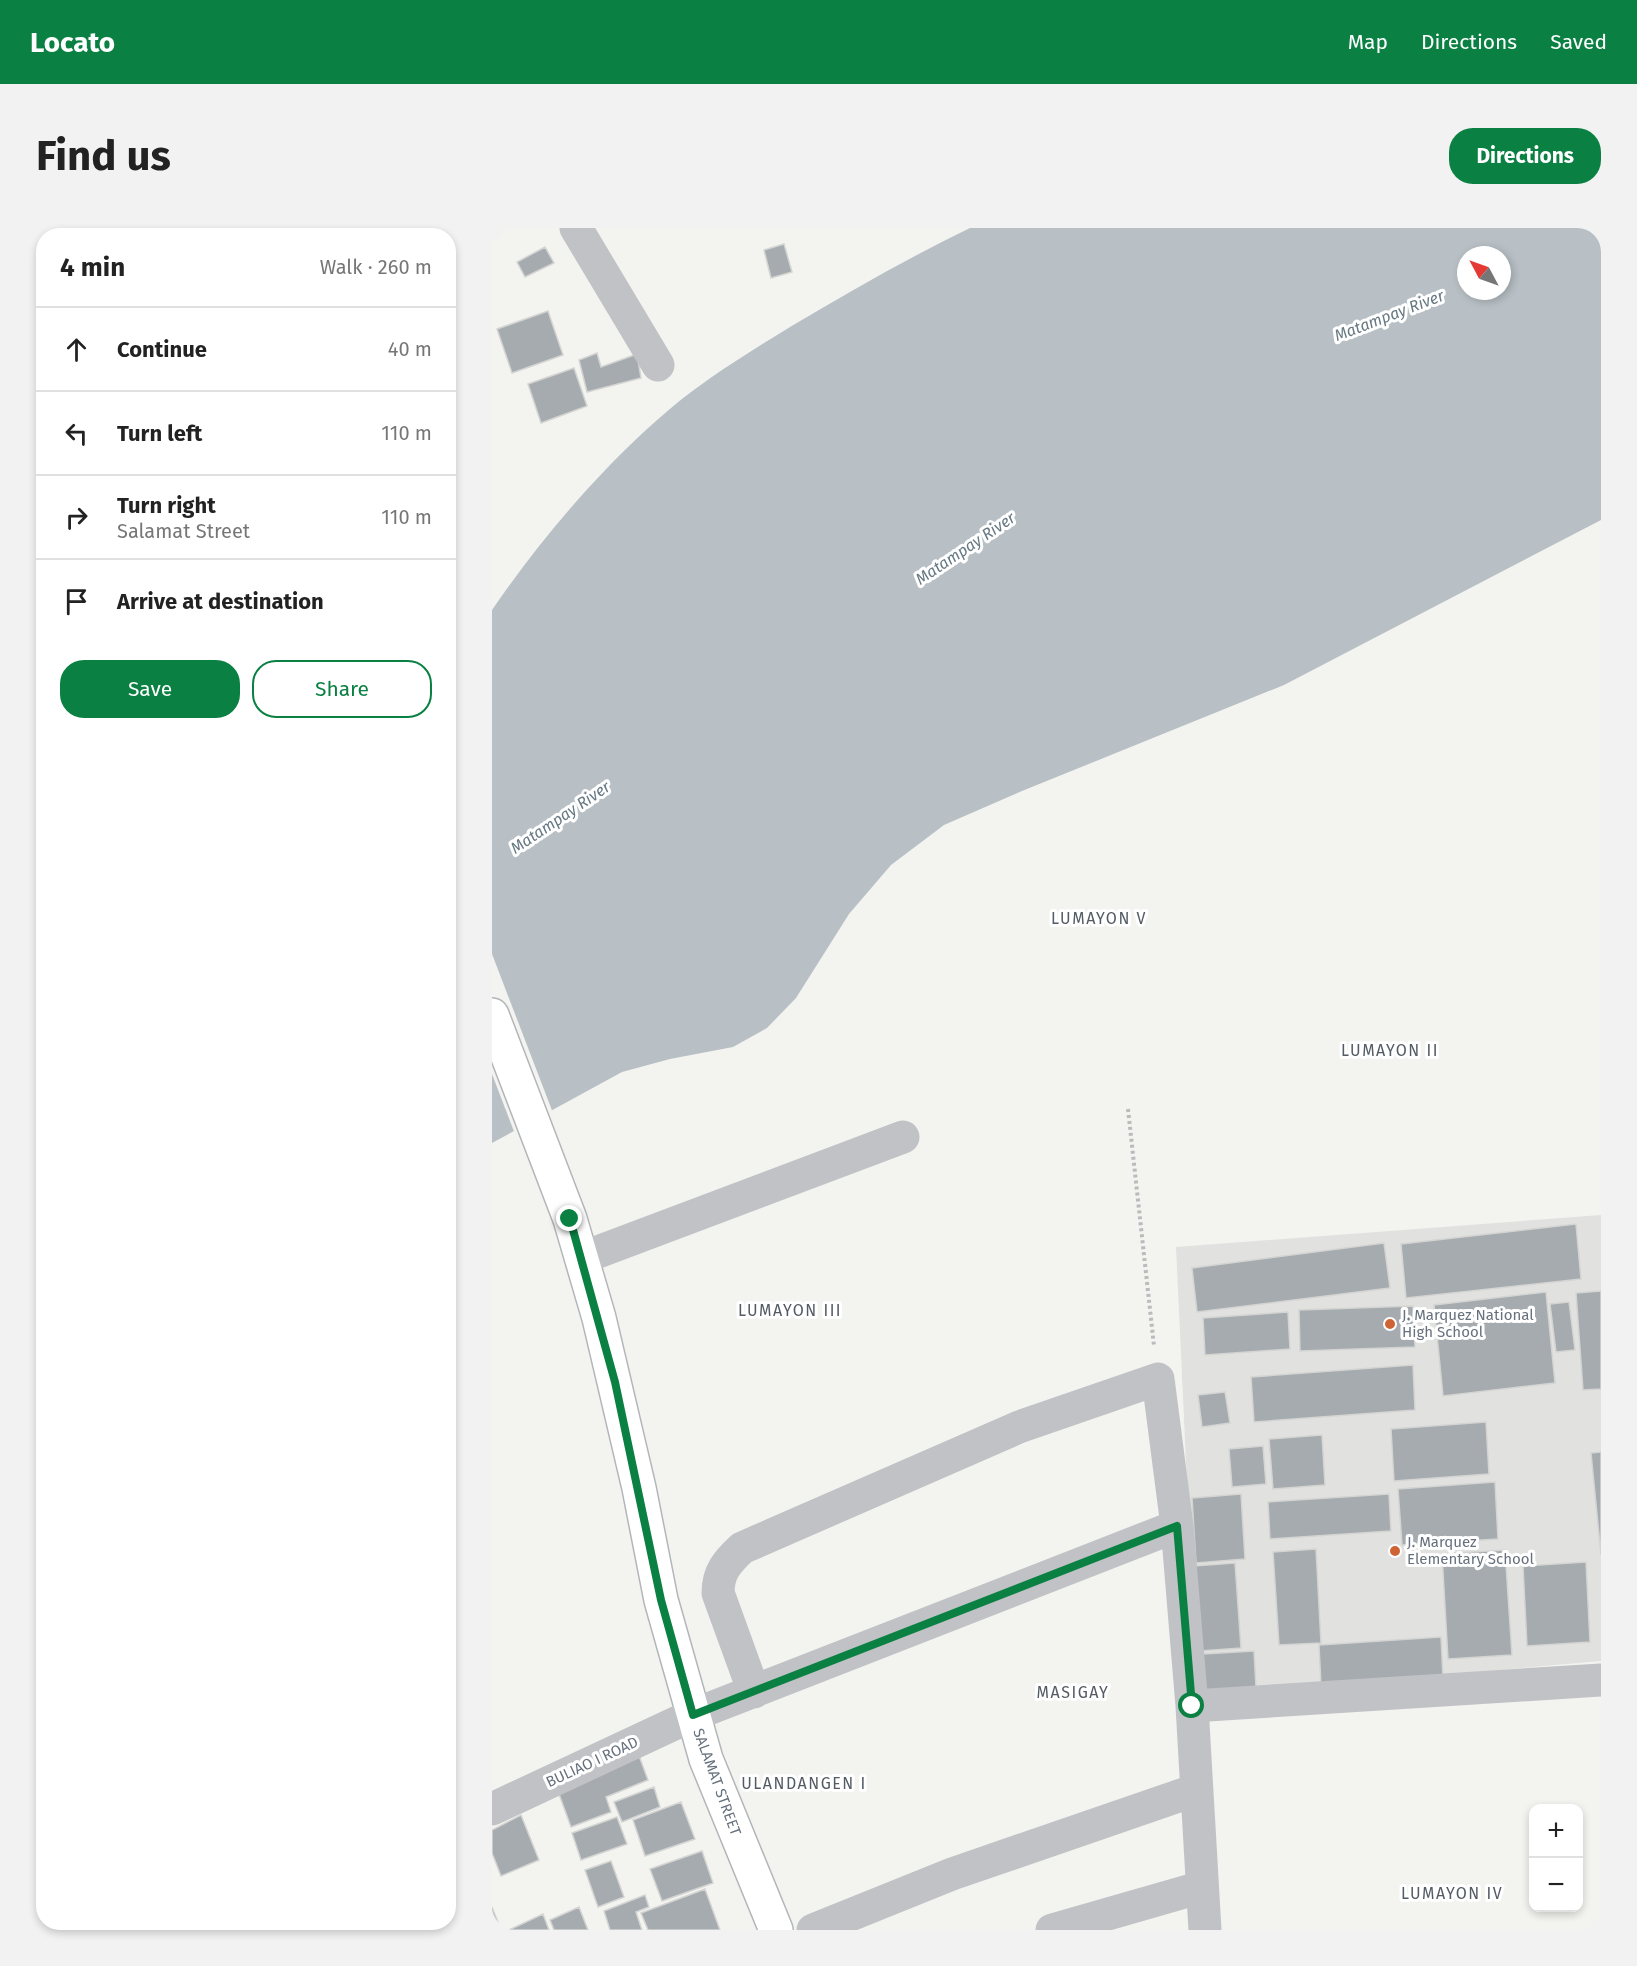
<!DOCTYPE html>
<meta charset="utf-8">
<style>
:root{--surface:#fff;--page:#f2f2f2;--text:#222;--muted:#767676;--line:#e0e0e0;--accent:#0b8043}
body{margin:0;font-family:"Fira Sans",sans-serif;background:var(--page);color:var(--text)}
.controls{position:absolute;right:18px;bottom:18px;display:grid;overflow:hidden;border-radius:12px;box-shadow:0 3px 9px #0003}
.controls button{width:54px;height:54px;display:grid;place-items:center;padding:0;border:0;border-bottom:2px solid var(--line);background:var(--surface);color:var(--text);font:30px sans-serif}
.compass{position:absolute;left:965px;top:18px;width:54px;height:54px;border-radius:50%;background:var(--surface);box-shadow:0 3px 9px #0003;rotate:311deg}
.stop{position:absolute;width:18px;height:18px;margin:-14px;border:4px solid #0b8043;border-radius:50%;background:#fff}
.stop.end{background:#0b8043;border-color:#fff;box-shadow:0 2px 6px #0008}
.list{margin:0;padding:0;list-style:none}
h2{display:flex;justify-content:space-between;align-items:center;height:78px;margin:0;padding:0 24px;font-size:26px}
h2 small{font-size:20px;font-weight:400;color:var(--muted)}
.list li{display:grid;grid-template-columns:39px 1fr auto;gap:18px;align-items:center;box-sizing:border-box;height:84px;padding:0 24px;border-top:2px solid var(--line)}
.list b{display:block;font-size:22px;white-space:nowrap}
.list p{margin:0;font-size:20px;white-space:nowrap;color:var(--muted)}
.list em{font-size:20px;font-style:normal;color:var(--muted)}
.actions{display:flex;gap:12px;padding:18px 24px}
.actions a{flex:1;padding:14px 0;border:2px solid var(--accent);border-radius:24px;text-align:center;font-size:21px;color:var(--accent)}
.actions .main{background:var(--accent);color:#fff}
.icon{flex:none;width:33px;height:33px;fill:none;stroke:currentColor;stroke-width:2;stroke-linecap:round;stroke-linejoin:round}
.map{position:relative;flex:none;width:1109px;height:1702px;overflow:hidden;border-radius:24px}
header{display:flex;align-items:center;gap:36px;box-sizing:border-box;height:84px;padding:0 30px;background:var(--accent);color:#fff}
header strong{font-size:28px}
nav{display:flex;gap:33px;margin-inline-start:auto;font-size:21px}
.intro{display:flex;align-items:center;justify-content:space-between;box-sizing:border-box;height:144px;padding:0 36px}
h1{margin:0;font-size:42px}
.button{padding:15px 27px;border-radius:24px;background:var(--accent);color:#fff;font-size:21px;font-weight:700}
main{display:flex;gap:36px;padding:0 36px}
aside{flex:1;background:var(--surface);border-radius:24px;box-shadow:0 3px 9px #0003}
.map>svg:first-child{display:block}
.built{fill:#e1e2e0}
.water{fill:#b8c0c5;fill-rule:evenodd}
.pier{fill:#f3f3f0}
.building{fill:#a5abaf;stroke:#d4d5d3;stroke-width:1.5}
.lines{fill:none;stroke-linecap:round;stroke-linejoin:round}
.major-casing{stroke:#b3b6b9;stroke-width:36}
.path{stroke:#b9bbbd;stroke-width:4;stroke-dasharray:3 3;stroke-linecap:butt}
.minor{stroke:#c0c2c5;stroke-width:33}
.major{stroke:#fff;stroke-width:33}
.route{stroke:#0b8043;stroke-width:8}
.poi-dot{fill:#ce6435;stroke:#fff;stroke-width:2}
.labels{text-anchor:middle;stroke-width:6;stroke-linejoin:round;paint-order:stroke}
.poi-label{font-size:15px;fill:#66717d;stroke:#fff;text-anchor:start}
.street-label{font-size:15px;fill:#66717d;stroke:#fff}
.water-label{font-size:16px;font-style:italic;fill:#677982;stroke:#fff}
.neighbourhood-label{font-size:16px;letter-spacing:1.5px;fill:#535b64;stroke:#fff}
</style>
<header>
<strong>Locato</strong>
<nav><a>Map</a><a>Directions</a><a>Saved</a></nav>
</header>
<div class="intro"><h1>Find us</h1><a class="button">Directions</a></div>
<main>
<aside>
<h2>4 min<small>Walk · 260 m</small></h2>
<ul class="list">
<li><svg class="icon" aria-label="ahead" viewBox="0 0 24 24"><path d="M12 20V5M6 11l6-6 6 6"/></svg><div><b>Continue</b></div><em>40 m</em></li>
<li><svg class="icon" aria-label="left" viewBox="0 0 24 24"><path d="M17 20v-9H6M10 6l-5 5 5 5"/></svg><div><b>Turn left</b></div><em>110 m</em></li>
<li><svg class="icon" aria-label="right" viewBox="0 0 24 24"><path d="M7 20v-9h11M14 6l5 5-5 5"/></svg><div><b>Turn right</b><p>Salamat Street</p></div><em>110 m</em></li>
<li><svg class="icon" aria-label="arrive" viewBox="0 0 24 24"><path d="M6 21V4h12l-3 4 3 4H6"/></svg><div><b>Arrive at destination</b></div></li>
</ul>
<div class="actions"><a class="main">Save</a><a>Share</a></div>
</aside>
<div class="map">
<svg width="1109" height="1702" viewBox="0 0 1109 1702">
<rect width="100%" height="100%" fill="#f3f3f0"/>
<path class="built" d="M1109,987V1433L705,1469L684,1019Z"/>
<path class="water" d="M478,0H1109V292L792,457L530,563L452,597L399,637L357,686L304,770L275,800L241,819L178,831L130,844L0,915V382C45,316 104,246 164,193C205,156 251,128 298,99C357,64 416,30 478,0ZM974,27H1010V63H974Z"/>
<path class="pier" d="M0,726L61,885L23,906L0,846Z"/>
<path class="building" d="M292,16L300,44L279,50L272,22Z
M53,19L62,35L33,49L25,34Z
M56,83L71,127L20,145L5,101Z
M105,125L109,139L145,126L149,150L95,164L87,132Z
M82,140L95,178L49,195L36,156Z
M1084,996L1089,1051L914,1070L909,1016Z
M892,1015L898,1060L705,1084L700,1040Z
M1109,1063V1161L1091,1162L1084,1065Z
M1054,1064L1063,1155L951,1168L942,1077Z
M1077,1074L1083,1122L1064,1124L1058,1076Z
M921,1078L923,1119L808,1123L807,1082Z
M796,1084L798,1121L713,1127L711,1090Z
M921,1137L923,1182L762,1194L759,1149Z
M733,1164L738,1195L710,1199L706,1167Z
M994,1194L997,1246L902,1253L899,1201Z
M830,1207L833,1257L781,1261L777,1211Z
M771,1218L774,1256L740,1259L737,1221Z
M1109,1224V1327L1099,1225Z
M1003,1254L1006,1311L910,1317L906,1261Z
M749,1266L753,1331L704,1335L700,1270Z
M897,1266L899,1303L778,1311L776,1274Z
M824,1321L829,1415L787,1417L781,1324Z
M1013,1322L1020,1427L956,1431L950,1326Z
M1094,1334L1098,1414L1035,1418L1031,1338Z
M743,1335L749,1420L708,1423L702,1338Z
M949,1409L951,1450L829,1458L827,1417Z
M762,1423L764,1459L713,1463L711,1426Z
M146,1525L156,1552L114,1569L119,1584L79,1599L67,1566Z
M162,1559L168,1579L130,1594L122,1574Z
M189,1574L203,1611L153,1628L141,1592Z
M29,1587L47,1632L9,1648L0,1625V1602Z
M125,1589L135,1616L89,1632L80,1605Z
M210,1623L221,1655L170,1673L158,1641Z
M119,1633L132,1669L106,1679L93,1642Z
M213,1661L228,1702H156L149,1685Z
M153,1667L157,1679L144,1684L150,1702H118L112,1683Z
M0,1679L9,1702H0Z
M87,1679L96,1702H62L58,1692Z
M51,1686L57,1702H17Z"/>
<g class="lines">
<defs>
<path id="major" d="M0,787L78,991L107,1090L147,1260L169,1372L214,1531L284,1702"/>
</defs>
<use href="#major" class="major-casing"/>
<path class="path" d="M636,881L662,1118"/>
<path class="minor" d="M84,0L166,137
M90,1030L411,909
M262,1464L226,1365C226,1344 235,1334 250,1320L527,1199L666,1151L685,1298L700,1478L713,1702
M700,1478L1109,1452
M0,1581L201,1487L685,1298
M321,1702L460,1646L704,1562
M560,1702L710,1659"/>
<use href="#major" class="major"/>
</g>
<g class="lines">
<path class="route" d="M78,991L123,1154L169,1372L201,1487L685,1298L700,1478"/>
</g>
<g class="poi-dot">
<circle cx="898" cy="1096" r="6"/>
<circle cx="903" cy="1323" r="6"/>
</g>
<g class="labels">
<g class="poi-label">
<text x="910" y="1092">J. Marquez National<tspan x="910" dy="17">High School</tspan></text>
<text x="915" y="1319">J. Marquez<tspan x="915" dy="17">Elementary School</tspan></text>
</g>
<g class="street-label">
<text transform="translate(100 1534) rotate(-25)" y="5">BULIAO I ROAD</text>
<text transform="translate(225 1554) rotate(70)" y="5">SALAMAT STREET</text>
</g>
<g class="water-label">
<text transform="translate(897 87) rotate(-21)" y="6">Matampay River</text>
<text transform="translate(473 320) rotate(-34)" y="6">Matampay River</text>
<text transform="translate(68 589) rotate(-34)" y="6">Matampay River</text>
</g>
<g class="neighbourhood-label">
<text x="607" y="696">LUMAYON V</text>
<text x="898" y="828">LUMAYON II</text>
<text x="298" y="1088">LUMAYON III</text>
<text x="581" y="1470">MASIGAY</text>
<text x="312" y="1561">ULANDANGEN I</text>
<text x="960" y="1671">LUMAYON IV</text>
</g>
</g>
</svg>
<div class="controls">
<button>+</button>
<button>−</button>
</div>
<svg class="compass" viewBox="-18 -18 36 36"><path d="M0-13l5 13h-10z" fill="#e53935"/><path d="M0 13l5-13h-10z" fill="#767676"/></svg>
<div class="stop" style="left:700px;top:1478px"></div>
<div class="stop end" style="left:78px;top:991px"></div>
</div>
</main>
